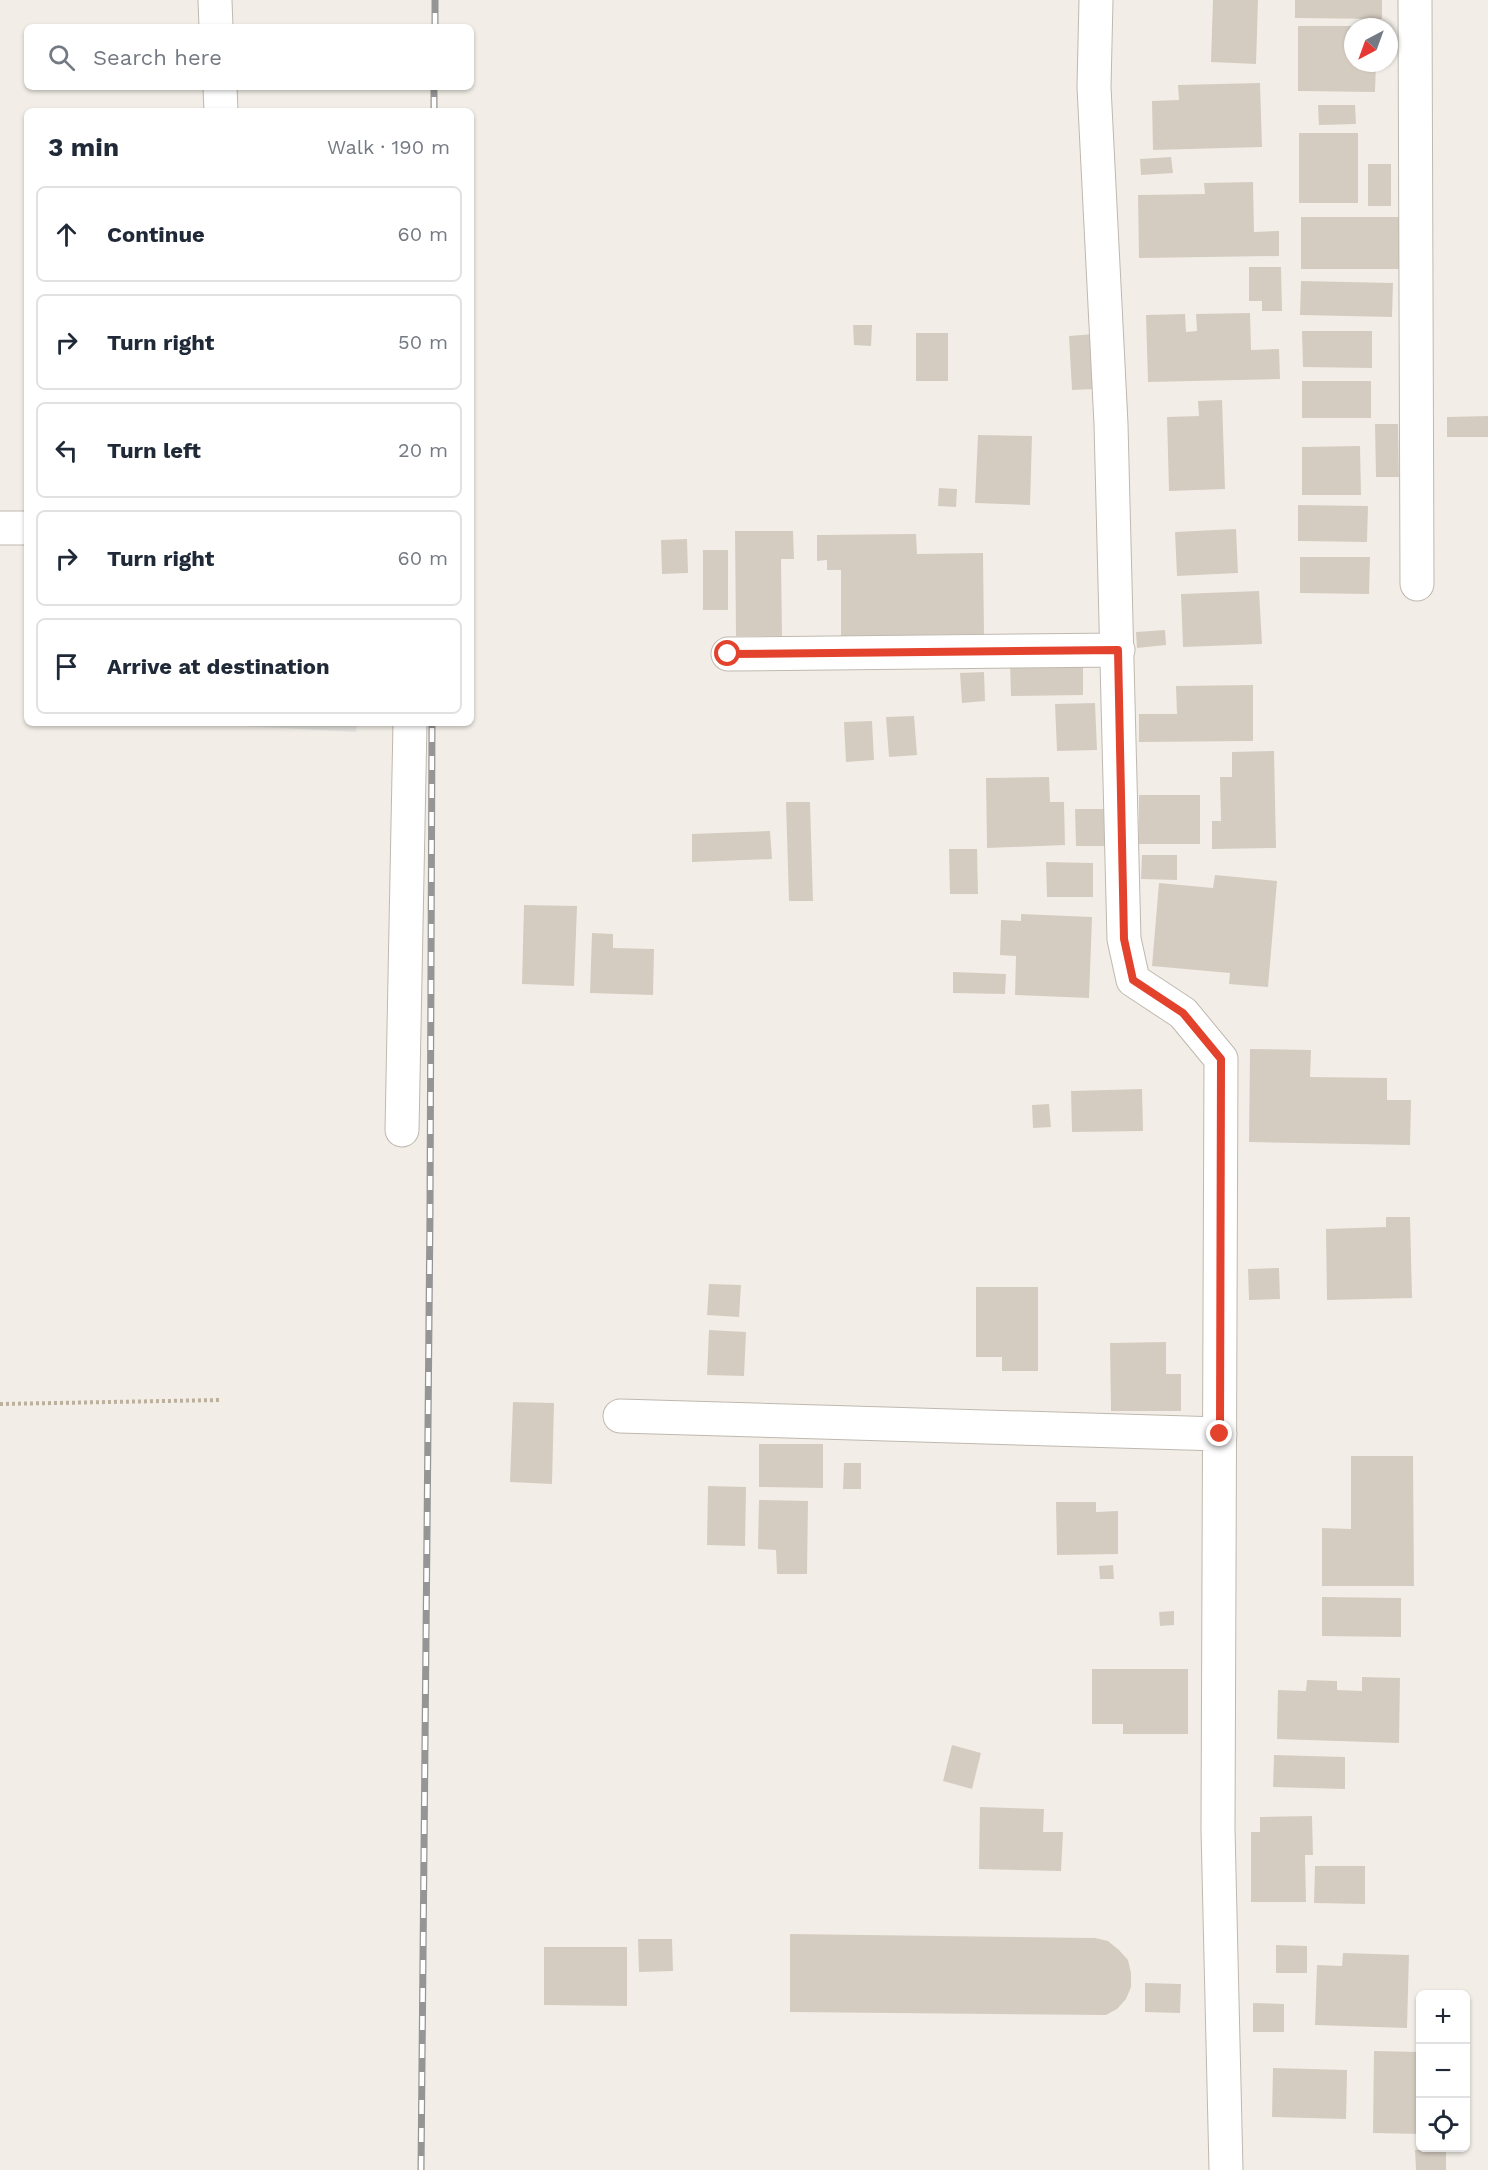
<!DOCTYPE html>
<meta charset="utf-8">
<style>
:root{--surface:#fff;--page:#f6f6f7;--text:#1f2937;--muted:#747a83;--line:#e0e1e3}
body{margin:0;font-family:"Work Sans",sans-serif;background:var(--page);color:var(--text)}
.controls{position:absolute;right:18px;bottom:18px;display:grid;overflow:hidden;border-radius:9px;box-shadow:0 2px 4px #0004}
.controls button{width:54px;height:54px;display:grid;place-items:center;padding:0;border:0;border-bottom:2px solid var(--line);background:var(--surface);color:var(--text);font:30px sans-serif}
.compass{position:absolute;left:1344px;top:18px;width:54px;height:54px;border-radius:50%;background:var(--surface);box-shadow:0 2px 4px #0004;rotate:221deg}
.stop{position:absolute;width:18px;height:18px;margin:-14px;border:4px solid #e3422c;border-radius:50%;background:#fff}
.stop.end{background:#e3422c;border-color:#fff;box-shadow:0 2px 6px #0008}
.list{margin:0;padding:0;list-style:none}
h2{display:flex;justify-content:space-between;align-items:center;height:78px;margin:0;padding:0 24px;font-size:26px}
h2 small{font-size:20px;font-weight:400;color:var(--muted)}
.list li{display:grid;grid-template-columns:39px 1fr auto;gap:18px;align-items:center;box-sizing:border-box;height:96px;margin:0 12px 12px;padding:0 12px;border:2px solid var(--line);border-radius:9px}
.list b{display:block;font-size:22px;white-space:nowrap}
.list em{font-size:20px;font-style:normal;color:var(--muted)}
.icon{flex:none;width:33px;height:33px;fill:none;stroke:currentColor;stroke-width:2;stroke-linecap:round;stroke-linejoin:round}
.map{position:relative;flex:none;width:1488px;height:2170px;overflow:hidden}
.search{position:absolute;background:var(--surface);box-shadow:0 2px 4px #0004;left:24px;top:24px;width:450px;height:66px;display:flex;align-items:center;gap:15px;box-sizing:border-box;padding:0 21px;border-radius:9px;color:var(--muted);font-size:22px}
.panel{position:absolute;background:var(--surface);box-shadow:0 2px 4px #0004;left:24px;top:108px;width:450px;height:618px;border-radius:9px}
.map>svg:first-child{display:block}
.parking{fill:#e3e1de}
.building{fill:#d5ccc1}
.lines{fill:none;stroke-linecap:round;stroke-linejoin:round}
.minor-casing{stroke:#bfb8ae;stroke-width:35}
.path{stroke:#bcb09d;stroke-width:4;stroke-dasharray:3 3;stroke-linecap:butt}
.minor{stroke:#fff;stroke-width:33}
.rail-casing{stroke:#959595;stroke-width:7}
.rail{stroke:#fff;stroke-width:4.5;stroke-dasharray:14;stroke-linecap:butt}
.route{stroke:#e3422c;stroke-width:8}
</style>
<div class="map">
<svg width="1488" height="2170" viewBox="0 0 1488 2170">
<rect width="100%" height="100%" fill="#f2eee7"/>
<path class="parking" d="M225,723H357L356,732L225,725Z"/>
<path class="building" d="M1213,0H1258L1256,64L1211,62Z
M1295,0H1382V19L1295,18Z
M1298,26H1353V63H1376L1375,92L1298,91Z
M1260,83L1262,147L1153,150L1152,101L1179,100L1178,85Z
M1318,105H1355L1356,124L1319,125Z
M1299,133H1358V203H1299Z
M1171,157L1173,173L1141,175L1140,159Z
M1368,164H1391V206H1368Z
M1253,182L1254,232L1279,231V256L1139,258L1138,195L1205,194L1204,183Z
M1301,217H1399V269H1301Z
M1249,267H1281L1282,311H1262V301H1249Z
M1301,281L1393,283L1392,317L1300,315Z
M1250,313L1251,350L1279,349L1280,379L1148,382L1146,315L1185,314L1186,332L1197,331L1196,314Z
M853,325H872L871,346L854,345Z
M1302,331H1372V368L1303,367Z
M916,333H948V381H916Z
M1094,334L1096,389L1072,390L1069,336Z
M1302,381H1371V418H1302Z
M1222,400L1225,489L1169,491L1167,417L1199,416L1198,401Z
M1488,416V437H1447V417Z
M1375,424H1398L1399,477H1376Z
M978,435L1032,436L1030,505L975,503Z
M1360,446L1361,495H1302V447Z
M939,488L957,489L956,507L938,506Z
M1298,505L1368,506L1367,542L1298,541Z
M1236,529L1238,573L1177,576L1175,532Z
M735,531H793L794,559H781L782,636H736Z
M916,534L917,554L983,553L984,634L841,636V570H827V560L817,561V535Z
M687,539L688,573L662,574L661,540Z
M703,550H728V610H703Z
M1300,557H1370L1369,594L1300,593Z
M1259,591L1262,644L1183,647L1181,594Z
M1165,630L1166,645L1137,648L1136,632Z
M1083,663V695L1011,696L1010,664Z
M984,672L985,701L962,703L960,673Z
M1253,685V741L1139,742V714H1177L1176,686Z
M1095,703L1097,750L1057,751L1055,704Z
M914,716L917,755L889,757L886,717Z
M872,721L874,760L846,762L844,722Z
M1274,751L1276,848L1212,849V821H1221L1220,777H1232V752Z
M1049,777L1050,802H1064L1065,845L987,848L986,778Z
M1139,795H1200V844H1139Z
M786,802H810L813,901H789Z
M1075,809H1105V846H1076Z
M770,831L772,859L692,862V834Z
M949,849H977L978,894H950Z
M1142,855H1177V880L1141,879Z
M1046,862L1093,863V897H1047Z
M1215,875L1277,881L1268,987L1229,984L1230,973L1152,966L1159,883L1213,888Z
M524,905L577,906L574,986L522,984Z
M1021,914L1092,917L1089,998L1015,995L1016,956L1000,955L1001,920L1021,921Z
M592,933L613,934V948L654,949L653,995L590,993Z
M953,972L1006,974L1005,994L953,993Z
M1250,1049L1311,1050L1310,1077L1387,1078V1100H1411L1410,1145L1249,1142Z
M1142,1089L1143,1131L1072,1132L1071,1091Z
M1049,1104L1051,1127L1033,1128L1032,1105Z
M1386,1217H1410L1412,1298L1327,1300L1326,1229L1386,1227Z
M1279,1268L1280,1299L1249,1300L1248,1269Z
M709,1284L741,1285L739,1317L707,1315Z
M976,1287H1038V1371H1002V1357H976Z
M709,1330L746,1332L744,1376L707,1375Z
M1166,1342V1374H1181V1411H1111L1110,1343Z
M513,1402L554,1403L552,1484L510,1482Z
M759,1444H823V1488L759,1487Z
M1351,1456H1413L1414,1586H1322V1528L1351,1529Z
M844,1463H861V1489H843Z
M708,1486L746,1487L745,1546L707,1545Z
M759,1500L808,1501L807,1574H777L776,1550L758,1549Z
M1056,1502H1096V1512L1118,1511V1554L1057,1555Z
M1113,1565L1114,1579H1100L1099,1566Z
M1322,1597L1401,1598V1637L1322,1636Z
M1174,1611V1625L1160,1626L1159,1612Z
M1092,1669H1188V1734H1123V1724H1092Z
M1362,1677L1400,1678L1399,1743L1277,1739L1278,1690L1306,1691L1307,1680L1337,1681V1690L1362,1691Z
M952,1745L981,1753L972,1789L943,1781Z
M1274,1755L1345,1757V1789L1273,1787Z
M980,1807L1044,1809L1043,1832H1063L1061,1871L979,1869Z
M1312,1816L1313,1855H1305L1306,1902H1251V1832H1260V1817Z
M1315,1866H1365V1904L1314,1903Z
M790,1934L1095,1938L1108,1941L1119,1950L1128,1960L1131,1973V1987L1126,1999L1117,2009L1106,2015L790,2012Z
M638,1939H672L673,1971L639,1972Z
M1276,1945L1307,1946V1973H1276Z
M544,1947H627V2006L544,2005Z
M1343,1953L1409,1955L1407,2028L1315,2025L1317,1965L1342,1966Z
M1145,1983L1181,1984L1180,2013L1145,2012Z
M1253,2003L1284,2004V2032H1253Z
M1374,2051L1420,2052V2134L1373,2133Z
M1273,2068L1347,2070L1346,2119L1272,2117Z
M1446,2149V2170H1416L1415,2150Z"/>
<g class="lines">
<defs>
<path id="minor" d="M215,0L216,27
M1096,0L1094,87L1111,424L1124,939L1133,980L1183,1013L1221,1059L1218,1829L1226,2170
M1415,0L1417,584
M220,87L221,111
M0,528H27
M728,654L1118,650
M402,1130L410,723
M620,1416L1220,1434"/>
</defs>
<use href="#minor" class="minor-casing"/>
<path class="path" d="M0,1404L220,1400"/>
<use href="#minor" class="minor"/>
<defs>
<path id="rail" d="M435,27V0
M434,111V87
M421,2170L430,1213L432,723"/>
</defs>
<use href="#rail" class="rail-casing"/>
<use href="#rail" class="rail"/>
</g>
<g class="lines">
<path class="route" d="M728,654L1118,650L1124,939L1133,980L1183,1013L1221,1059L1220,1434"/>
</g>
</svg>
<div class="controls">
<button>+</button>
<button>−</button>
<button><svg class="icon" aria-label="locate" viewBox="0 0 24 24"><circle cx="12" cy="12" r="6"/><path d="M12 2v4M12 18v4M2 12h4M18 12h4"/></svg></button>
</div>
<svg class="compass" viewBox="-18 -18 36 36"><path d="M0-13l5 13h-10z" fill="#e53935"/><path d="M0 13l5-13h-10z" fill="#747a83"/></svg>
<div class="stop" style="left:728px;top:654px"></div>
<div class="stop end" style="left:1220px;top:1434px"></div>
<div class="search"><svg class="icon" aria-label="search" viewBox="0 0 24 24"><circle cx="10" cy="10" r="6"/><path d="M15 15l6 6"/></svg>Search here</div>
<section class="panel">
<h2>3 min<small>Walk · 190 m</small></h2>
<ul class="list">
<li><svg class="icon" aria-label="ahead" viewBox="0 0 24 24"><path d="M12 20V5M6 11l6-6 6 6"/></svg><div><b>Continue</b></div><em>60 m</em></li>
<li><svg class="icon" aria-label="right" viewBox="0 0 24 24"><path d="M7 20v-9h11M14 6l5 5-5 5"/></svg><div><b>Turn right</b></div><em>50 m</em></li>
<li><svg class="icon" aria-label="left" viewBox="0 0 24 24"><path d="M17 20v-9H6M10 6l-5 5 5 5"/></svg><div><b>Turn left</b></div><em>20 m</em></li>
<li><svg class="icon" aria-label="right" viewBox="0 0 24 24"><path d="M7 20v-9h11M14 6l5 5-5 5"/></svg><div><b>Turn right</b></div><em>60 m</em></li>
<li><svg class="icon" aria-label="arrive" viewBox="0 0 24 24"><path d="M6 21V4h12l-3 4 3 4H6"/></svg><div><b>Arrive at destination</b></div></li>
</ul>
</section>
</div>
